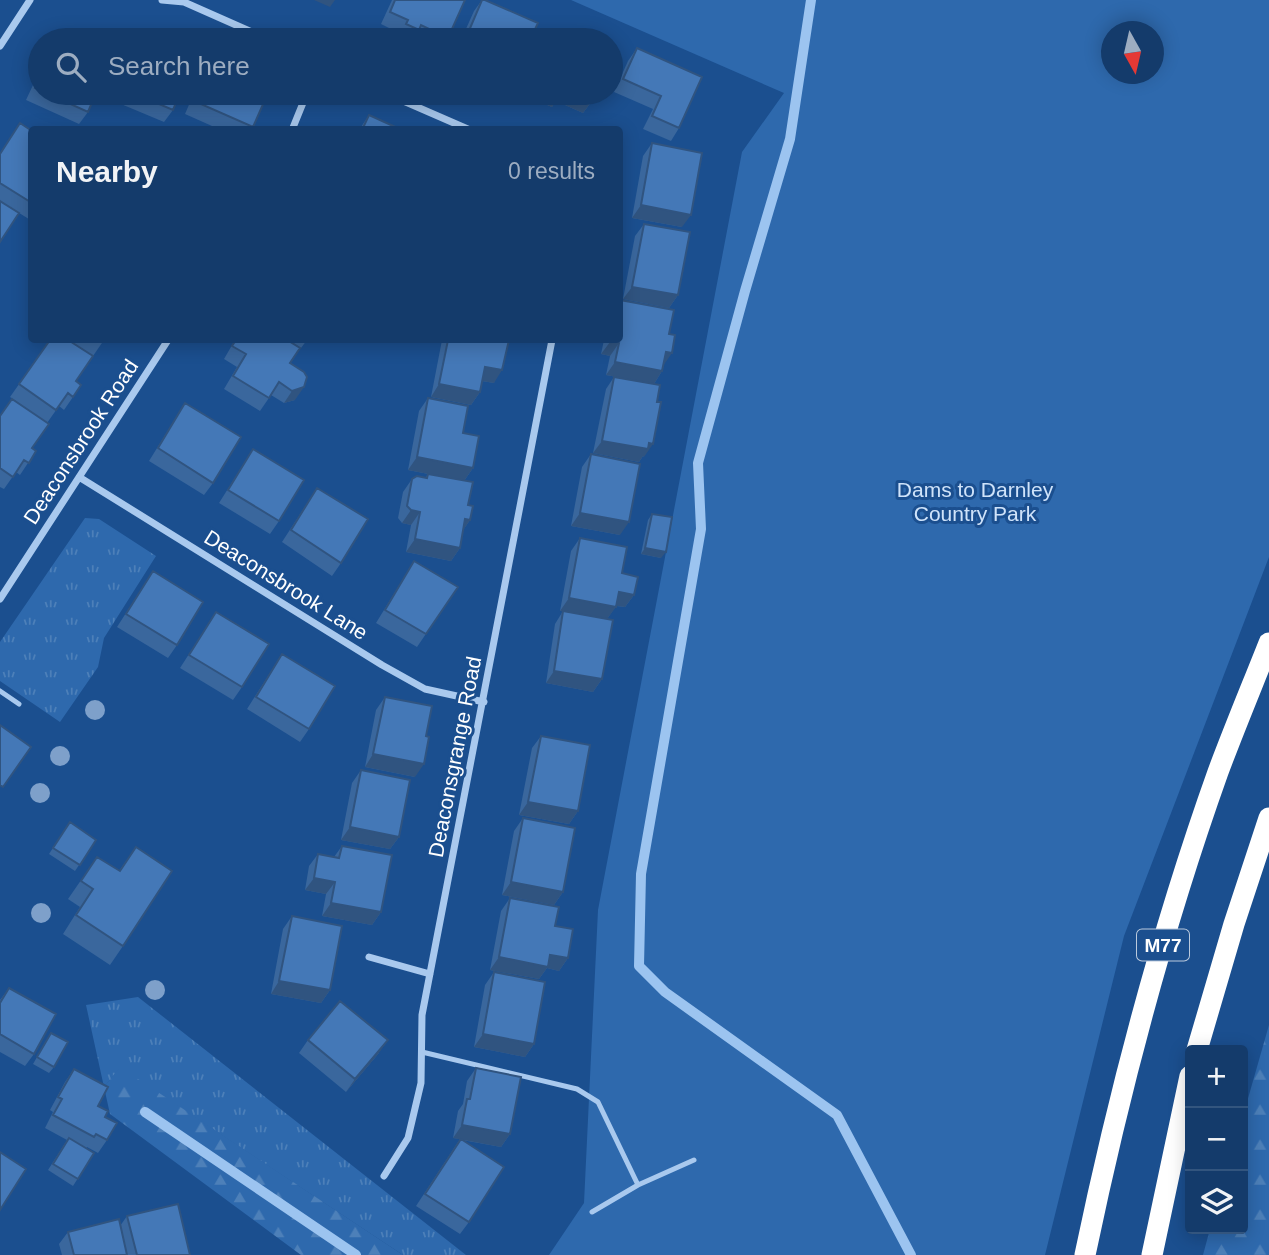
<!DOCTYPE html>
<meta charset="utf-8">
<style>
:root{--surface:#143b6b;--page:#214673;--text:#f1f3f6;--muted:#9dadc1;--line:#33557e}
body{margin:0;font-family:Helvetica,sans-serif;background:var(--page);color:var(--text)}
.controls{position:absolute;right:21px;bottom:21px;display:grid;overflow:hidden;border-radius:7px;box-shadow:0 4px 18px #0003}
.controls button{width:63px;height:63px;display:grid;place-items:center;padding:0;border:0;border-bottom:2px solid var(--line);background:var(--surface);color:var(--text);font:35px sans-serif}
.compass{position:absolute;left:1101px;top:21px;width:63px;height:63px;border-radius:50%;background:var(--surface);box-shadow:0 4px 18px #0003;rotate:172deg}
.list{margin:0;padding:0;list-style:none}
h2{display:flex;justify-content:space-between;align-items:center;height:91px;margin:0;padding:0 28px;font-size:30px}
h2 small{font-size:23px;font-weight:400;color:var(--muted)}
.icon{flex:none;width:38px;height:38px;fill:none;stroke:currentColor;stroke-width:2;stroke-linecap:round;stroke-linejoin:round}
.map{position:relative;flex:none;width:1269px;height:1255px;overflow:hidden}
.search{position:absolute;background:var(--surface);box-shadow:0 4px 18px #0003;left:28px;top:28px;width:595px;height:77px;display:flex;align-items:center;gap:18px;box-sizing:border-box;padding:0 24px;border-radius:38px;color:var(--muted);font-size:26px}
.panel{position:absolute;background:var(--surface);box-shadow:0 4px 18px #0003;left:28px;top:126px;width:595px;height:217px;border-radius:7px}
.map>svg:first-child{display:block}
.grass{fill:url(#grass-tufts)}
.forest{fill:url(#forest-firs)}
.green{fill:#2e69ad;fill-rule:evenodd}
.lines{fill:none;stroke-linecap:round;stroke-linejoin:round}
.stream{stroke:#9cc4f0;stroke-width:10}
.lane{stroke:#a9c9ee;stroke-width:5}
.street{stroke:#a9c9ee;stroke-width:7}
.highway{stroke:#fff;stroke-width:21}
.tree{fill:#7ea0ca}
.wall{fill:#3a679d}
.shaded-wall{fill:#305480}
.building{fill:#4478b7;stroke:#305480;stroke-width:2}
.labels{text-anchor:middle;stroke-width:6;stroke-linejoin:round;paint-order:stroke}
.shield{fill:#1b4f8f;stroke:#bbcadd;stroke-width:2}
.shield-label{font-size:19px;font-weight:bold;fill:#fff}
.street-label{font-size:21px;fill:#fff;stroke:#1b4f8f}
.park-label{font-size:21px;fill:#cfe3fa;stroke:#1b4f8f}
</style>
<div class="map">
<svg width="1269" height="1255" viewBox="0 0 1269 1255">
<defs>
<pattern id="grass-tufts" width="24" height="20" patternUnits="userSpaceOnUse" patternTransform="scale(1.75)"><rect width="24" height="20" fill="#2e69ad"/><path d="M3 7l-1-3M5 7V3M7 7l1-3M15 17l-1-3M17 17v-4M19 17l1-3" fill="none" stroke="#4d80b9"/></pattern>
<pattern id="forest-firs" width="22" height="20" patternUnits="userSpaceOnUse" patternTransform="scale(1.75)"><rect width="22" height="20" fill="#2e69ad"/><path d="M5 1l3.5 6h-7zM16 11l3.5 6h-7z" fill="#4d80b9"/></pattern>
</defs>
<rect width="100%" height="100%" fill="#1b4f8f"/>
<path class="grass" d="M85,518L99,519L156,556L104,638L98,667L60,722L0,681V642Z
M138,997L466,1255H403L120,1068L104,1087L86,1005Z"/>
<path class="forest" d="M1269,1025V1255H1203L1210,1229H1243V1116Z
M120,1067L403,1255H301L110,1114L104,1087Z"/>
<path class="green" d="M571,0H1269V557L1124,936L1045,1255H549L584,1203L598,910L742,152L784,93ZM1112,32H1154V74H1112Z"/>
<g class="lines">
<path class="stream" d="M811,0L790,139L745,291L698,463L701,529L641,874L639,966L665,992L837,1115L911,1255
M145,1112L356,1255"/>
<path class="lane" d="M0,691L19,704
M422,1052L577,1089L598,1102L638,1185
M592,1212L638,1185L694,1160"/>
<path class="street" d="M162,0L184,2L270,40
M0,46L30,0
M385,93L470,130
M292,130L307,93
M79,477L382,665L425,689L484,702
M0,599L168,340
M369,957L430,974
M384,1176L408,1138L421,1083L422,1015L552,340"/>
<path class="highway" d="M1197,1050L1234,924L1269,818
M1085,1255C1119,1092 1162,929 1218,772C1234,729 1252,686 1269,643
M1152,1255L1190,1076"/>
</g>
<g class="tree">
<circle cx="95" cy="710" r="10"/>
<circle cx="60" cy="756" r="10"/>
<circle cx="40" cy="793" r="10"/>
<circle cx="41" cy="913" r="10"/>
<circle cx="155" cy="990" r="10"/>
</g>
<path class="wall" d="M392,0H465L447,40H417L413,39L412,40H405L397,37L399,33L381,24Z
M482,0L530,40H461L474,11Z
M637,48L679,128L671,141L643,129L653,109L614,92L628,61Z
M40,70V93H96L88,112L79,124L26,100Z
M112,93H180L173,110L164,122L109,99Z
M194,93H268L251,130H221L185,114Z
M536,93H596L592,101L583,113L556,101L552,107L540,102L543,96Z
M369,115L402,130H359Z
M20,123L32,131V221L0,201V153Z
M652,143L682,227L632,218L643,156Z
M644,224L678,295L669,308L623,299L635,236Z
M50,340L76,381L73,397L64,410L59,406L47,423L32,448L36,451L20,475L16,472L4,489L0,487V416L33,413L10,397Z
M69,340H104L93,356Z
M235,340H287L295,400L284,403L271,395L260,411L224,389L237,367L224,359Z
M289,340H307L301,348Z
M442,340H509L494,383L482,381L480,392L471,405L431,397Z
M604,340H620L664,365L662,371L654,384L606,375L610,356L601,354Z
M614,377L644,457L643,456L639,462L593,453L606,389Z
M428,398L463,433L473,468L464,481L408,470L419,411Z
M185,403L213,483L204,495L149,461Z
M253,449L279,521L270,534L219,503Z
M591,454L620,535L571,526L582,467Z
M428,474L468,505L470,520L463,530L460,548L451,561L406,552L411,525L402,523L398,518L403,492L412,479L425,478Z
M317,488L341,563L332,576L282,542Z
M652,514L661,558L641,554L648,520Z
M580,538L622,573L634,595L625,607L616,606L607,619L602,679L593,692L546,683L555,624L563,611H560L571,551Z
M414,561L458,587L417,647L376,623Z
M153,571L177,645L168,658L117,627Z
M216,612L242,687L233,700L180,668Z
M282,654L309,729L300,742L247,709Z
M385,697L415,777L365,767L376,710Z
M541,736L578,811L569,824L519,815L532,748Z
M361,770L399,837L390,849L341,840L352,783Z
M523,818L563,892L554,905L502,895L514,831Z
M70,822L96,840L75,871L49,854Z
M342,846L381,912L372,925L322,916L326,894L305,890L309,866L318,854L334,857Z
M136,847L123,946L110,965L63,934L80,907L68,899L97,857L119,871Z
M510,898L555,926L568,958L559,971L547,968L539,979L490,970L501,911Z
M292,916L330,990L321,1003L271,994L283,929Z
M494,972L534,1044L525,1057L474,1047L485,985Z
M9,988L34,1054L25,1066L0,1052V1000Z
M51,1033L54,1067L49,1073L33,1064Z
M308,1040L379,1053L346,1092L299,1053Z
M476,1068L510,1134L501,1147L462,1140L469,1222L460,1234L416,1206L460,1139L453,1138L458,1111L463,1104L467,1081Z
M74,1069L105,1117L107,1140L98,1153L87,1147L86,1149L94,1153L73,1186L48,1170L67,1140L45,1128L53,1112L50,1110L65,1082Z
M127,1216L190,1255H62L59,1244L68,1232L120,1226Z"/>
<path class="shaded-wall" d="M314,0H335L330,7Z
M547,93H574L592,101L583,113L556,101L552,107L540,102Z
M641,205L691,215L682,227L632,218Z
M632,287L678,295L669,308L623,299Z
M610,342L619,343L610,356L601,354Z
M666,352L672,353L663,366Z
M615,362L662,371L654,384L606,375Z
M485,367L502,370L494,383L476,380Z
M439,384L480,392L471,405L431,397Z
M304,387L295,400L284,403L292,391Z
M602,441L649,443L653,444L644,457L643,456L639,462L593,453Z
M417,457L473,468L464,481L408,470Z
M411,510L420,512L411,525L402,523Z
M580,513L629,522L620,535L571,526Z
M465,519L470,520L462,532Z
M415,539L460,548L451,561L406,552Z
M645,548L666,552L661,558L641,554Z
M619,592L634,595L625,607L610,605Z
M569,598L616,607L607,619L560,611Z
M554,671L602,679L593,692L546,683Z
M373,754L424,764L415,777L365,767Z
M528,802L578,811L569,824L519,815Z
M350,827L399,837L390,849L341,840Z
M314,878L335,882L326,894L305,890Z
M511,882L563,892L554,905L502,895Z
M331,903L381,912L372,925L322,916Z
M550,955L568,958L559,971L547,968L539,979L490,970L499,957Z
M279,981L330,990L321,1003L271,994Z
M483,1034L534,1044L525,1057L474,1047Z
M388,1040L379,1053L346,1092L355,1079Z
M462,1125L510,1134L501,1147L453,1138Z"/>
<path class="building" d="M395,0H465L448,38L421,25L419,30L406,24L408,20L390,12Z
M482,0H485L538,23L530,40H465Z
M88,33L105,40H85Z
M550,33L567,40H547Z
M637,48L702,77L679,128L652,116L661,96L623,79Z
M40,75V90L35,88Z
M46,93H96L88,112Z
M133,93H180L173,110Z
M198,93H268L253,127L194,101Z
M574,93H596L592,101Z
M369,115L402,130H362Z
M20,123L32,131V203L0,183V154Z
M652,143L702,153L691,215L641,205Z
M0,201L19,213L0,242Z
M644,224L690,232L678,295L632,287Z
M620,300L674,310L669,334L675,335L672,353L666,352L662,371L615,362L619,343L610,342L611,340H620Z
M50,340H68L93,356L76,381L81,385L73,397L68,393L56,410L19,384Z
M236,340H287L300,348L290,363L304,372L307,377L304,387L292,391L279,382L269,398L233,376L246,354L232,346Z
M448,340H509L502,370L485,367L480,392L439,384Z
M614,377L660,385L657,402H661L653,444L649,443L648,449L602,441Z
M428,398L468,406L463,433L479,436L473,468L417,457Z
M12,399L49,424L32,448L36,451L29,463L24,460L13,477L0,468V416Z
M185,403L241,437L213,483L158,448Z
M253,449L304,480L279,521L228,490Z
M591,454L640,464L629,522L580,513Z
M428,474L473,482L468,505L473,506L470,520L465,519L460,548L415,539L420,512L411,510L407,506L412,479L417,476L427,478Z
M317,488L368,519L341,563L291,530Z
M652,514L672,517L666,552L645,548Z
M580,538L627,547L622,573L638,577L634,595L619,592L616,607L569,598Z
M414,561L458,587L426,634L385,610Z
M153,571L203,602L177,645L126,614Z
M563,611L613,620L602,679L554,671Z
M216,612L269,644L242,687L189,655Z
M282,654L335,686L309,729L256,697Z
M385,697L432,706L426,736L429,737L424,764L373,754Z
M0,725L31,747L3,787L0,785Z
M541,736L590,745L578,811L528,802Z
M361,770L410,780L399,837L350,827Z
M523,818L575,828L563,892L511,882Z
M70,822L96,840L80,865L53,848Z
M342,846L392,855L381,912L331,903L335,882L314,878L318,854L339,858Z
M136,847L172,871L123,946L76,915L93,889L81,881L97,857L120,871Z
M510,898L559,907L555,926L573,929L568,958L550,955L548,967L499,957Z
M292,916L342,926L330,990L279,981Z
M494,972L545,982L534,1044L483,1034Z
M9,988L56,1014L34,1054L0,1034V1003Z
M340,1001L388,1040L355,1079L308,1040Z
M51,1033L68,1042L54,1067L37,1057Z
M476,1068L521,1077L510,1134L462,1125L467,1099H470Z
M74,1069L108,1087L98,1106L108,1111L105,1117L117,1123L107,1140L96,1134L94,1137L53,1115L62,1099L58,1097Z
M69,1138L94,1153L78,1179L53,1164Z
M461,1139L504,1167L469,1222L425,1194Z
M0,1152L26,1169L0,1210Z
M178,1204L190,1255H137L127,1216Z
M119,1219L127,1255H74L68,1232Z"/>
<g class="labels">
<rect class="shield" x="1137" y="929.5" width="52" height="31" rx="5"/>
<g class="shield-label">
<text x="1163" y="952">M77</text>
</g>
<g class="street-label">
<text transform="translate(81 442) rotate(-57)" y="7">Deaconsbrook Road</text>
<text transform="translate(286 585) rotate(32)" y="7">Deaconsbrook Lane</text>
<text transform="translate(455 757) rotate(-79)" y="7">Deaconsgrange Road</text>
</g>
<g class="park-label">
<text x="975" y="497">Dams to Darnley<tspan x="975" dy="24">Country Park</tspan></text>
</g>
</g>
</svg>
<div class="controls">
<button>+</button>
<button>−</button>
<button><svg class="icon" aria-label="layers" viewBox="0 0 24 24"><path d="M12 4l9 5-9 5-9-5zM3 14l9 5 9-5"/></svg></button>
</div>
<svg class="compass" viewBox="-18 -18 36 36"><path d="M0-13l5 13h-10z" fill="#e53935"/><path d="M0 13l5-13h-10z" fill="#9dadc1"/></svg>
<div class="search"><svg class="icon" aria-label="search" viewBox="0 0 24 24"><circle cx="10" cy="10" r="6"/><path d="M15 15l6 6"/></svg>Search here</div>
<section class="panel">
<h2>Nearby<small>0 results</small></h2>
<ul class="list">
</ul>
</section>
</div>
